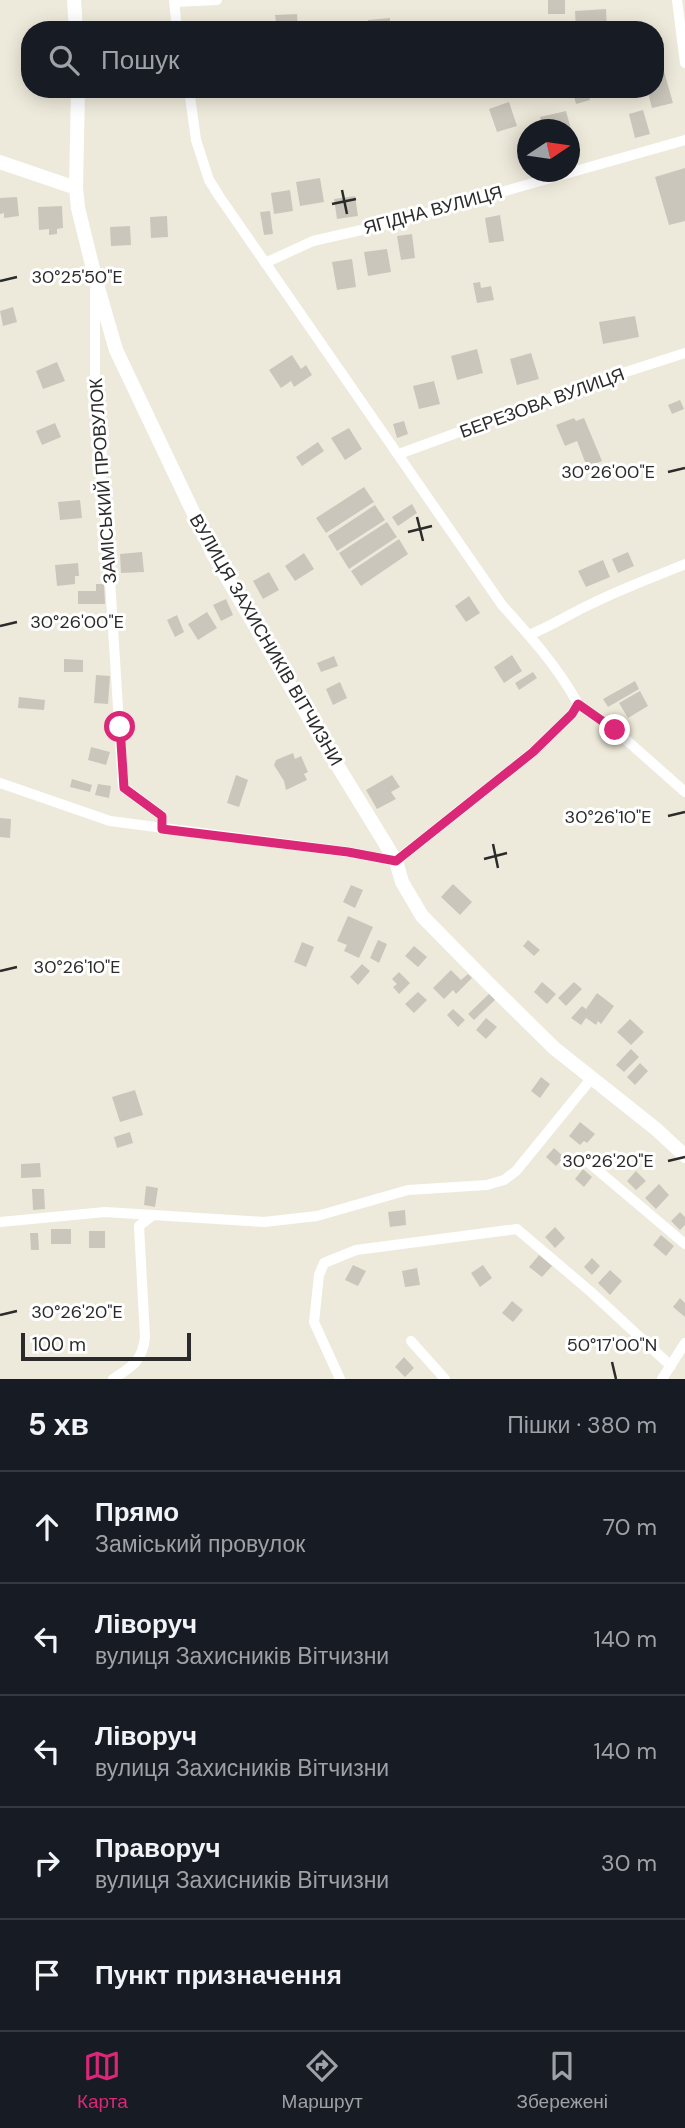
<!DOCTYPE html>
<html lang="uk">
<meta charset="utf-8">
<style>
:root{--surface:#171b24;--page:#242831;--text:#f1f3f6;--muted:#9ea1a6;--line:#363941;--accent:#db2777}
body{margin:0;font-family:"DM Sans",sans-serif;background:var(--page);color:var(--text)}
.compass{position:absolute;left:517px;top:119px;width:63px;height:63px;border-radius:50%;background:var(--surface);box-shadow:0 4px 18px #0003;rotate:77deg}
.scale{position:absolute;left:21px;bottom:18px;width:170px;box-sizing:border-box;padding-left:7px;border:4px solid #2b2b2b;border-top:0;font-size:19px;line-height:24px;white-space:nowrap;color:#2b2b2b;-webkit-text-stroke:5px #fff;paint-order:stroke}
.stop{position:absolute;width:21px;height:21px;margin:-16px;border:5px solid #db2777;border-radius:50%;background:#fff}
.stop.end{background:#db2777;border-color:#fff;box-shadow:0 2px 7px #0008}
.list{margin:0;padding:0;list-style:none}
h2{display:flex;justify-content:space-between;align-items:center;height:91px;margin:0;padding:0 28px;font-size:30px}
h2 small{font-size:23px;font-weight:400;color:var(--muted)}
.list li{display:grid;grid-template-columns:46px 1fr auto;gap:21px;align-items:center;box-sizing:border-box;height:112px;padding:0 28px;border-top:2px solid var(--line)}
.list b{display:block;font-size:26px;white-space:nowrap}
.list p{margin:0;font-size:23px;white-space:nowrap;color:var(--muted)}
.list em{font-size:23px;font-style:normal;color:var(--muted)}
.icon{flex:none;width:38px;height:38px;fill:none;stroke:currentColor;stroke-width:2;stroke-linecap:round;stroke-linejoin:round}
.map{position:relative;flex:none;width:685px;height:1379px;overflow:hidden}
.search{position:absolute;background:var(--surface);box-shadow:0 4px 18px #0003;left:21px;right:21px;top:21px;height:77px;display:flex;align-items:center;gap:18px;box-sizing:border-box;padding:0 24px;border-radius:28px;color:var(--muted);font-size:26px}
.sheet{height:651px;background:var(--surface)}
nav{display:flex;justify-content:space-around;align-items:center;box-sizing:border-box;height:98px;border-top:2px solid var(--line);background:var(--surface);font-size:19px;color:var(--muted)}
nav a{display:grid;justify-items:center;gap:4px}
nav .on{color:var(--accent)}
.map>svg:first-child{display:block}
.building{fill:#cac6bb}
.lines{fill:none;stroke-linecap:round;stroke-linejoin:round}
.minor{stroke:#fff;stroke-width:10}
.tertiary{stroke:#fff;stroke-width:14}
.route{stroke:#db2777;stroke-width:9}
.ticks{fill:none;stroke:#2b2b2b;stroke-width:2.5}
.labels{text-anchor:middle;stroke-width:6;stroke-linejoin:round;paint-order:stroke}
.street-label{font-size:18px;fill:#2b2b2b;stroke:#fff}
.ticks-label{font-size:18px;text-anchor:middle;fill:#2b2b2b;stroke:#fff;stroke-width:6;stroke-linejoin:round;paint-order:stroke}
</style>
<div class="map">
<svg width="685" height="1379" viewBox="0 0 685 1379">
<rect width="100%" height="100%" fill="#eeeadb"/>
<path class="building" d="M548,0H565V14H548Z
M606,9L607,30H576L575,11Z
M297,14L298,30H277L275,15Z
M390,18V30H368V20Z
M663,68L673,103L652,108L647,89H655V70Z
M572,89H587L590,100L576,104Z
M509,102L517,126L497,132L489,109Z
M643,110L650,134L635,138L629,114Z
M566,111L575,144L570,146V130H543L540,117Z
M685,168V221L669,225L655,177Z
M320,178L324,202L300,206L296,182Z
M290,190L293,211L274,214L271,193Z
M355,196L358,216L337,219L334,199Z
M17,197L19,216L4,218V213L0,214V198Z
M62,206L63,228L57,229V234L49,235V229L39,230L38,207Z
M270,211L273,234L264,235L260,212Z
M500,215L504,241L489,243L485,218Z
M167,216L168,237L151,238L150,217Z
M130,226L131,245L111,246L110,227Z
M412,234L415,258L401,260L397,236Z
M387,249L391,272L368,276L364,252Z
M352,259L356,287L337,290L332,262Z
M480,282L481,288L491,286L494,300L477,303L473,283Z
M13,307L17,322L3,326L0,311Z
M635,316L639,337L603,344L599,322Z
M477,349L483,373L457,380L451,356Z
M531,353L539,379L517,385L510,359Z
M292,355L301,369L306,365L312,375L294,387L291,381L281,388L269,370Z
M57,362L65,381L43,389L36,371Z
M434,381L440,404L419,409L413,386Z
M680,400L684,409L672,414L668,405Z
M574,418L576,421L584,418L602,461L587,467L577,441L565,446L556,425Z
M404,421L408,434L397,438L393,424Z
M55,423L61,437L42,445L36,431Z
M349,428L362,449L345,460L331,438Z
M318,442L324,451L302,466L296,457Z
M364,487L374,502L326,533L316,518Z
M80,500L82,518L60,520L58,502Z
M412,504L417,513L398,526L392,517Z
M375,505L385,520L337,551L328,536Z
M387,522L397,537L349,569L339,553Z
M399,539L408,554L361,586L351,571Z
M142,552L144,572L121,573L120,554Z
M628,552L634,566L618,573L612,559Z
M304,553L314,569L295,581L285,566Z
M603,560L610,577L586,587L578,571Z
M78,563L79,576H75V584L57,586L55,565Z
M269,572L279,590L263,599L253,581Z
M96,584H104L105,604H78V591H96Z
M469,596L480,613L466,622L455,606Z
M226,599L233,615L221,621L213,605Z
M207,612L217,628L198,640L188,624Z
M177,615L184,632L175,637L167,620Z
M512,655L522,671L504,683L494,667Z
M334,656L338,666L321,672L317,663Z
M64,659L83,660V672H64Z
M533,672L537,678L519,690L515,683Z
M96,675L110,676L108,704L94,703Z
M635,681L639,689L608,707L603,699Z
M340,682L347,698L333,705L326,689Z
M640,691L648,706L628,718L619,703Z
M19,697L45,700L44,710L18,708Z
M91,747L110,752L106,765L88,760Z
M293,753L295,759L301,756L308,772L304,774L307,780L286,790L284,781L274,765L276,760Z
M236,775L248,780L239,807L227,803Z
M392,775L400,787L391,792L396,799L377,809L366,790Z
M72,779L92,785L90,792L70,787Z
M98,784L111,786L109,798L95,795Z
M0,818L11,819L10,838L0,837Z
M453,884L472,902L460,915L441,897Z
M351,885L363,890L355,908L343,902Z
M348,916L373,927L359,958L344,951L347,945L337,941Z
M378,940L387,944L379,963L370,958Z
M528,940L540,950L534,956L523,946Z
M302,942L314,947L306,967L294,962Z
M414,946L427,957L418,967L405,956Z
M362,964L370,971L358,985L350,977Z
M451,970L461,980L468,974L472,978L456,994L453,990L444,999L433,988Z
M399,972L410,983L399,994L393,987L397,984L392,979Z
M542,982L556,994L547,1004L534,992Z
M574,982L582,989L566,1006L558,998Z
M418,992L427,1000L414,1013L405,1004Z
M490,993L496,999L474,1020L468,1014Z
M597,993L614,1006L601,1024L598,1021L596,1025L586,1018L581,1025L571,1018L582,1006L586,1009Z
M453,1009L465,1020L458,1027L447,1015Z
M486,1018L497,1027L486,1039L476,1030Z
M630,1019L644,1032L631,1045L617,1032Z
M631,1049L639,1057L624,1072L616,1065Z
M640,1063L648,1071L635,1085L627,1077Z
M541,1077L550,1084L540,1098L531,1091Z
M135,1090L143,1115L120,1122L112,1097Z
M580,1122L595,1134L587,1143L584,1141L580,1145L569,1136Z
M130,1132L133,1143L117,1148L114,1137Z
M554,1148L564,1157L556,1166L546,1157Z
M40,1163L41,1177L21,1178V1164Z
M583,1169L592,1177L584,1187L575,1179Z
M636,1171L646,1181L636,1190L627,1181Z
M659,1184L669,1195L656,1209L645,1198Z
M146,1186L158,1188L155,1207L144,1205Z
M32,1189H44L45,1209L33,1210Z
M405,1210L406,1225L390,1227L388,1212Z
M680,1212L685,1217V1225L680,1230L671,1221Z
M555,1227L565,1238L555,1248L545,1237Z
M51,1229H71V1244H51Z
M89,1231H105V1248H89Z
M30,1233H38L39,1250H31Z
M661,1235L674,1246L666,1256L653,1245Z
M539,1255L552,1266L542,1277L529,1267Z
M592,1258L600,1266L592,1275L584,1267Z
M353,1265L366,1271L358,1286L345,1280Z
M483,1265L492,1278L480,1287L471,1273Z
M417,1268L420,1285L405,1287L402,1271Z
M610,1270L622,1281L610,1295L598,1283Z
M680,1298L685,1303V1317L673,1307Z
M512,1301L523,1310L513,1322L502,1313Z
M404,1357L414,1368L405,1377L395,1367Z"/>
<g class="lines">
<path class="minor" d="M174,0L177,30
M677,0L685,63
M174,2L217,0
M265,263L313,241L392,223L685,140
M95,290V381L102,443L101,485L107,533L123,787L162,816V829
M399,454L604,379L685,353
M529,635C552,626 571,613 593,603C623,588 654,577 685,564
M578,704L615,730L685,792
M0,783L110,821L348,852L396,861L533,752L572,714L578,704C558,667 530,636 502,605L219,196L209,180L196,140L189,89
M588,1162L685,1244
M153,1215L264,1222L317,1216L408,1190L487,1185L504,1180L516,1171L591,1079
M0,1222L105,1212L153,1215L139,1226L145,1337C143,1360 132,1367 113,1379
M411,1341L445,1379
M340,1379L314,1322L319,1275L324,1263L356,1250L517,1229L591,1292L671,1366
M662,1379L685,1343"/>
<path class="tertiary" d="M74,0L76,30
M78,89L76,188L78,208L96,281L116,350L213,554L326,747L396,861L402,882L422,916L487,982L554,1048L656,1129L685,1156
M0,162L76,188"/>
</g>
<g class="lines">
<path class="route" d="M120,727L124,788L162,816V829L348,852L396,861L533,752L572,714L578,704L615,730"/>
</g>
<path class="ticks" d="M342,190L347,214M332,204L356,199M0,281L17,277M668,472L685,468M417,517L423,541M408,532L432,526M0,626L17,622M668,816L685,812M493,844L498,868M484,859L507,853M0,971L17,967M668,1161L685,1157M0,1315L17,1311M612,1362L616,1379"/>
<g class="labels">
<g class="street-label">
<text transform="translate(433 210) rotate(-15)" y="6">ЯГІДНА ВУЛИЦЯ</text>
<text transform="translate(542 403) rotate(-20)" y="6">БЕРЕЗОВА ВУЛИЦЯ</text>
<text transform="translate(103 481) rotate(-94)" y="6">ЗАМІСЬКИЙ ПРОВУЛОК</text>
<text transform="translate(266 640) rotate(60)" y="6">ВУЛИЦЯ ЗАХИСНИКІВ ВІТЧИЗНИ</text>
</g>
</g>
<g class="ticks-label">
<text x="77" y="283">30°25'50"E</text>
<text x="608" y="478">30°26'00"E</text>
<text x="77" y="628">30°26'00"E</text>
<text x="608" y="823">30°26'10"E</text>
<text x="77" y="973">30°26'10"E</text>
<text x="608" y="1167">30°26'20"E</text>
<text x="77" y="1318">30°26'20"E</text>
<text x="612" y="1351">50°17'00"N</text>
</g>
</svg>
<svg class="compass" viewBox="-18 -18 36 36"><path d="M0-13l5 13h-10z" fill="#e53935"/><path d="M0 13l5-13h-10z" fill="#9ea1a6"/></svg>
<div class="scale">100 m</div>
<div class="stop" style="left:120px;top:727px"></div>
<div class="stop end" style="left:615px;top:730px"></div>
<div class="search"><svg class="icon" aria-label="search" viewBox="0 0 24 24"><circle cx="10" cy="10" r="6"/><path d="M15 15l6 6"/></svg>Пошук</div>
</div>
<section class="sheet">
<h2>5 хв<small>Пішки · 380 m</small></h2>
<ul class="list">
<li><svg class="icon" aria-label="ahead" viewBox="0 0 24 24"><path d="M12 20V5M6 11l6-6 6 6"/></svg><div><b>Прямо</b><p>Заміський провулок</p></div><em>70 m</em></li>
<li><svg class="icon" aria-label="left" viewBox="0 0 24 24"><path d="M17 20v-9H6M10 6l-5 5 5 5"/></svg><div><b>Ліворуч</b><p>вулиця Захисників Вітчизни</p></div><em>140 m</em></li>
<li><svg class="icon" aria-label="left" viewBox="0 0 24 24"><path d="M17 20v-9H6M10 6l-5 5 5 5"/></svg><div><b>Ліворуч</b><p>вулиця Захисників Вітчизни</p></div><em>140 m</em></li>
<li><svg class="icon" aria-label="right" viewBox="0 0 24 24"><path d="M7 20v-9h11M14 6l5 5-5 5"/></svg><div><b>Праворуч</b><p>вулиця Захисників Вітчизни</p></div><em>30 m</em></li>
<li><svg class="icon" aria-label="arrive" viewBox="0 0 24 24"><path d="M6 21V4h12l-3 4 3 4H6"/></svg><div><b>Пункт призначення</b></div></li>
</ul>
</section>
<nav>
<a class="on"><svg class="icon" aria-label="map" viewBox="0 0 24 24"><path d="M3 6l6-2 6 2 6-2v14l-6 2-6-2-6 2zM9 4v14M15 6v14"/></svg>Карта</a>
<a><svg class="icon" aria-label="directions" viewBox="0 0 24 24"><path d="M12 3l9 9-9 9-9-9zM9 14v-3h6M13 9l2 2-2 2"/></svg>Маршрут</a>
<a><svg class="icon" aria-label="saved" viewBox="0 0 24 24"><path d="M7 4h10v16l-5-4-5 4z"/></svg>Збережені</a>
</nav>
